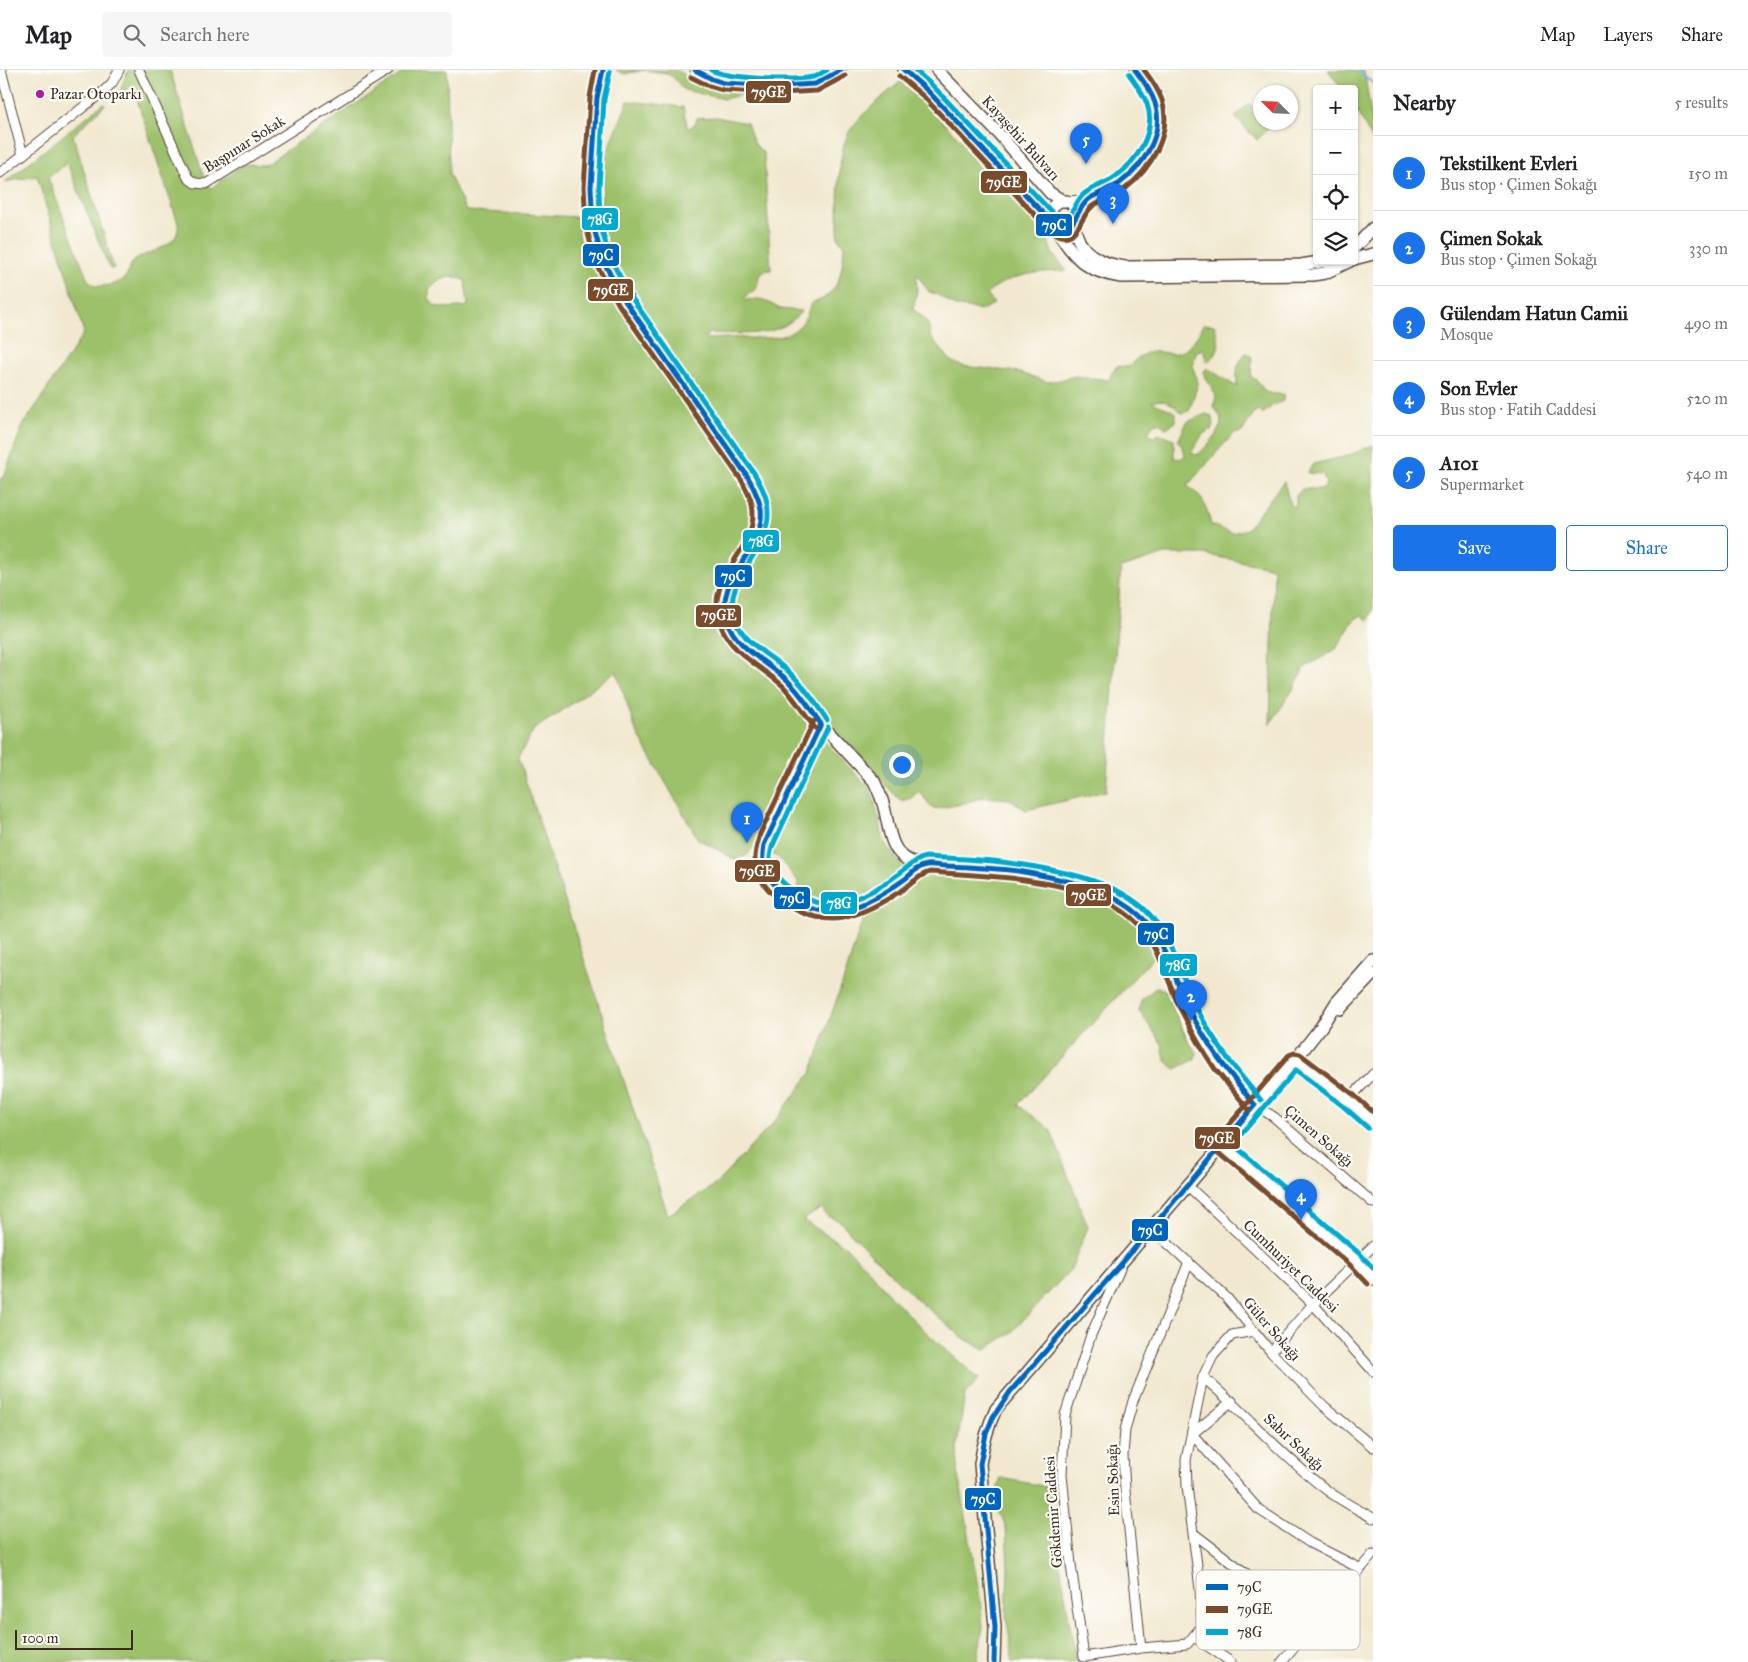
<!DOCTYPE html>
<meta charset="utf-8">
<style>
:root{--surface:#fff;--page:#f6f6f6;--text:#202124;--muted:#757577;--line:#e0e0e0;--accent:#1a73e8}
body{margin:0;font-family:"IM FELL Great Primer",serif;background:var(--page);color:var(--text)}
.controls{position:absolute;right:15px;top:15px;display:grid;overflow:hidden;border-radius:5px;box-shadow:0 1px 4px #0004}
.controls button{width:45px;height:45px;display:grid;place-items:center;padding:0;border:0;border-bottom:1px solid var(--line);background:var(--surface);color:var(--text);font:25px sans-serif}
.compass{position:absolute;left:1253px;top:15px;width:45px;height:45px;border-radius:50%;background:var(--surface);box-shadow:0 1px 4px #0004;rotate:294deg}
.scale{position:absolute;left:15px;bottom:12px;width:118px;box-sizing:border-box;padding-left:5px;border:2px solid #3b2a1e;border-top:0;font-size:14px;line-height:18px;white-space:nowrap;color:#3b2a1e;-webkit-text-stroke:4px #fdfcf7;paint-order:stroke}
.you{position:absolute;left:901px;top:694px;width:18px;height:18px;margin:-12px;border:4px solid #fff;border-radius:50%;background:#1a73e8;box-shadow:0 0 0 8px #1a73e833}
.badge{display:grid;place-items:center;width:32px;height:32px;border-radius:50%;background:var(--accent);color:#fff;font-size:16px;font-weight:700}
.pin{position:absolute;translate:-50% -41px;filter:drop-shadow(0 1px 2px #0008)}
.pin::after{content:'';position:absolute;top:26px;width:18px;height:15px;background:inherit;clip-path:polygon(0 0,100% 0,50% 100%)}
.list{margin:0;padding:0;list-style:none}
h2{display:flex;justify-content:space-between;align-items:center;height:65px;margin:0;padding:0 20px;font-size:21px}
h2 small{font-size:16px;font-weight:400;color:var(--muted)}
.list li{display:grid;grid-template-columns:32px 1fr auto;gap:15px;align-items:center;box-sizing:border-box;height:75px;padding:0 20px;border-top:1px solid var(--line)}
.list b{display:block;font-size:19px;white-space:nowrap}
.list p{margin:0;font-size:16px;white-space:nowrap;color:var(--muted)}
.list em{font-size:16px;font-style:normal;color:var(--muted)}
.actions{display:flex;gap:10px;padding:15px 20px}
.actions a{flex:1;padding:11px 0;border:1px solid var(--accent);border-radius:5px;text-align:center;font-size:18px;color:var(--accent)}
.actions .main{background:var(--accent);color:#fff}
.icon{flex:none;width:28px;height:28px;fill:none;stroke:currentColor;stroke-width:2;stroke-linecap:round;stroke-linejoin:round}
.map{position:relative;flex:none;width:1373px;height:1592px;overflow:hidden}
header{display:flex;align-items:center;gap:30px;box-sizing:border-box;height:70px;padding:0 25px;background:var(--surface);border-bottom:1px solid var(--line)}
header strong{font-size:24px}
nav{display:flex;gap:28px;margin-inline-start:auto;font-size:18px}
.search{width:350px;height:45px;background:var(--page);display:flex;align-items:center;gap:12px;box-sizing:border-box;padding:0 18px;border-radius:5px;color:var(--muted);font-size:19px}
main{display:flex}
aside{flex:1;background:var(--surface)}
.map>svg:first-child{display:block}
.green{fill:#9dc16b;stroke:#6c7644;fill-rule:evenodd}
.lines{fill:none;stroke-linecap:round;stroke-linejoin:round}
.stream{stroke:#71a8e0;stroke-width:2.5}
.minor-casing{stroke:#564639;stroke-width:11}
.major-casing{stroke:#564639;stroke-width:14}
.minor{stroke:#fff;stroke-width:9}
.major{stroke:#fff;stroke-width:11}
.bus-1-casing{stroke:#fdfcf7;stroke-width:9}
.bus-2-casing{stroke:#fdfcf7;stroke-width:9}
.bus-3-casing{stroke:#fdfcf7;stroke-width:9}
.bus-1{stroke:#0065bd;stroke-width:5}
.bus-2{stroke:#7a4b2a;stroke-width:5}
.bus-3{stroke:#00a9ce;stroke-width:5}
.poi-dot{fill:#b5179e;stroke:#fdfcf7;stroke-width:2}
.labels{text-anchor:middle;stroke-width:4.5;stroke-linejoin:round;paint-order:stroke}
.poi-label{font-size:15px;fill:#3b2a1e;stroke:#fdfcf7;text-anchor:start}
.street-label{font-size:15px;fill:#3b2a1e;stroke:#fdfcf7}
.key{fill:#fdfcf7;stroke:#c3bdb6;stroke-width:1}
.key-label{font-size:14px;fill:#3b2a1e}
.line-badge{stroke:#fdfcf7;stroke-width:2}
.badge-label{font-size:14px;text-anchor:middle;font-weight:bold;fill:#fff}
</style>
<header>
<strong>Map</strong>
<div class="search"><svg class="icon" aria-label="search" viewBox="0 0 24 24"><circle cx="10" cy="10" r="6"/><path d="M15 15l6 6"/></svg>Search here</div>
<nav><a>Map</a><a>Layers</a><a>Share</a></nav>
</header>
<main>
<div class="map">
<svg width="1373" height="1592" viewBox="0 0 1373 1592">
<rect width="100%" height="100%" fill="#fdfcf7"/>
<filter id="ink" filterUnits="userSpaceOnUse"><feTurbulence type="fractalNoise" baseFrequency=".02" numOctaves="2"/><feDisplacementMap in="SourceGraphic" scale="10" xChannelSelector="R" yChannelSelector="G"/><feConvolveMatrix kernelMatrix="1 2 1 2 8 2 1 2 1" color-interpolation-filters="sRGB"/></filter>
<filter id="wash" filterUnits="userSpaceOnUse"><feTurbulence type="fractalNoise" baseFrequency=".0096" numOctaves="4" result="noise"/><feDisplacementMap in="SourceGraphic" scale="20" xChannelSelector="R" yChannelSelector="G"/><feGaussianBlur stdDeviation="1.12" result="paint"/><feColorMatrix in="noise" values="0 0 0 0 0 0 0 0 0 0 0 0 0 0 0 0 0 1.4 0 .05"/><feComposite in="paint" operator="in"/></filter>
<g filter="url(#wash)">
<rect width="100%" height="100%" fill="#f1e8cf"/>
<path class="green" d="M128,0H170L206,114L212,118L240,97L247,94L265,95L407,0H447L449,104L466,141L577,147L580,170C611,217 641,266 674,312C697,345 746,401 754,440C762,477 703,502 722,555C739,602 804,607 808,665L752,779L746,786L734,789L698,769L636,661L616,601L559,643L534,659L518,688L668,1145L716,1114L775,1051L811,1003L847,900L866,838C875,834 884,830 893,825C907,817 916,806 932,802C955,797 978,803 1001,806C1048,813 1115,822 1146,864C1150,870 1153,878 1156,884L1018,1035L1050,1059L1088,1157L1071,1199L1012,1262L984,1280L962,1267L914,1227L854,1167L840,1151L827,1146L822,1138L803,1150L846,1177L869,1200L891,1227L928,1264L979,1309L965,1324L957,1376L958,1401L980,1528L983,1557L977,1592H423L421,1590L419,1592H0V409L4,406L22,357L84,263L37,106L5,112L104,33L105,34L103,37L73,65L114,198L110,199L67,93L48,108L88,210L95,216C105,217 121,214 127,205C129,200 130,194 134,191C149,180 182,177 178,153L137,30L134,27L122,29L118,27ZM451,206L465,210L468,236C459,237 448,239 439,237C435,236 432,234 430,230C424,216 441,210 451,206Z
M616,0H676L710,19L749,23L724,29L684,20L673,7L666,3L645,0L624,4Z
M1328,0H1364L1373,58V71L1354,35V19H1342Z
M901,11L1022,131L1044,158L1052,183L1067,201C1041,201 1007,204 987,224L994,234L982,240L955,236L936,224L929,222L916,203L917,221L913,239L925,249L930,259V266L951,291L962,296L1018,302L1048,312L1060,310L1075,306L1109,310L1112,303L1117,296L1128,297C1134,291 1139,286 1147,283C1156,279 1168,285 1178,283C1190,279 1199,265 1203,254L1214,255C1221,273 1221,280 1207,293L1203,279L1196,282L1193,297L1198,314L1189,341L1181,343C1173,334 1165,327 1152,332C1160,337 1168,337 1176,343C1176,352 1174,355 1165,358L1160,353L1153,354L1148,364L1153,367L1160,364L1174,369V388L1180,389L1185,386L1184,380L1178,371L1187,352L1206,344L1212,346L1214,354L1212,359L1203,364L1191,383L1197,385C1205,379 1221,362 1221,351C1221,346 1217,341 1214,337L1216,326L1203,302L1207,298L1237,317C1237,301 1235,296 1246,283L1252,287L1251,307L1257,310L1265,322L1273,324H1284L1283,331L1272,336L1264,343L1255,341L1242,362L1233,364L1187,416C1203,425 1207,438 1211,455L1232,463L1247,459L1284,411L1290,435L1296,437V426L1302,419H1324L1326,413L1323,404L1307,403L1313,394L1347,386L1373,375V540L1368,551L1362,545L1354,550L1336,579L1304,598L1294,618L1270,654L1274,498L1203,484H1165L1121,498L1106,721L1026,740L1010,729L984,727L957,735L933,739L919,721L911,728L901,731L819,646L803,620L788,604L755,577L735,555L730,540L731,529L735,513L764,466L769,443L759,413L744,389L670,285L663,270L636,235L617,204L609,190L599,153L605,88L628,31L683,37L688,59L696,53L697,48L716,47L747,53L754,73L764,84L771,200L763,201L759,206L757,218L745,227L746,230L758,229L764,230L780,239L802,241C798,245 794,249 790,252C769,268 733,263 708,263L705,269C717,269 731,267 744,268C777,268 801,271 811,233C840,227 843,200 844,176L838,168C839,140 835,81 851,59C863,42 885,25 901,11Z
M1249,33L1260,45V52L1268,53L1271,56L1257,70L1235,47Z
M821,672H825L869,718L872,724L880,752L883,769L887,777L905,799L855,831L838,835L829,834L813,831L803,824L799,819L798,811L778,787L771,784L770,777L773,766L817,675Z
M1157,917L1165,920L1189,972L1197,983L1194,990L1175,999L1165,990L1162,974L1139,941L1141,930Z
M1001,1408L1049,1417L1051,1438L1076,1592H1011L1012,1582L1006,1546L1008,1499L1006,1458L997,1434V1420Z"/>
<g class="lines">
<path class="stream" d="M1357,0L1373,13"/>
</g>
</g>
<g filter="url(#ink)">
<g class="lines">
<defs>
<path id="minor" d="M1,0L23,85
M139,0L188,108L195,113L206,114L388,0
M695,0L712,9L724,13L781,16L815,14L830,7L841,0
M0,103L105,20L112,13L119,0
M1066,131C1073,130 1081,131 1089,129C1124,120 1166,75 1156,37C1153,24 1143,11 1135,0
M1348,1030L1373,1004
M1255,1035L1274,1047L1373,1133
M1187,1115L1313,1234L1373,1301
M1151,1158L1227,1228L1271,1282L1324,1336L1373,1377
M1120,1199L1091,1265L1065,1345L1062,1405L1071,1495L1084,1587L1141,1578L1187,1574L1202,1556L1200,1519L1187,1416L1186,1390L1203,1307L1213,1286L1232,1265L1254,1261
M1271,1282L1313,1234L1373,1176
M1203,1307C1245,1343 1281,1385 1324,1418C1339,1430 1357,1439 1373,1448
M1232,1331L1192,1364L1258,1439L1310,1473L1361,1499
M1193,1463L1268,1520L1316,1552
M1202,1556L1232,1561L1240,1556
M1194,1567L1231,1592
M1141,1578L1125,1420L1123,1385L1125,1360L1133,1331L1189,1192
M1282,1592L1373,1484"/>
<path id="major" d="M603,0L597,28L591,117L593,155L603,191L625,231L748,407L760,434L761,446L760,457L753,473L729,511L724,538L727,552L734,566L794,617L821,654L874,711C878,720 882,728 884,737C889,755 889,782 910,791C915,793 920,794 925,795
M904,0L928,21L1055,156C1063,161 1071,159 1076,150
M937,0L1000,65L1050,123L1063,131
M1354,178L1373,158
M1354,189L1373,184
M1326,191L1301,195L1125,197C1102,194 1077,183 1075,156C1075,148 1080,141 1072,134C1059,124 1045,140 1052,153C1073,184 1081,201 1121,207L1313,205L1325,203L1350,191
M821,654L767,767C759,791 761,800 779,818C820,860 859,839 901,812C908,807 918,797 926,795C932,794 939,796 945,796C977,796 1011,799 1043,806C1082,814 1132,826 1155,863C1168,885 1176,912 1187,935C1199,958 1212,983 1228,1003C1237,1014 1246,1024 1255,1035
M1340,939L1373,904
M1295,990L1348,1030L1373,1052
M1222,1075L1356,1191L1373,1209
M994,1592L995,1557L980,1394C983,1374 987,1358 996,1339L1292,994L1321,957L1336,933L1373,891"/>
</defs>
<use href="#minor" class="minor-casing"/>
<use href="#major" class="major-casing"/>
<use href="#minor" class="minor"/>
<use href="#major" class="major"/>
<defs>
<path id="bus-1" d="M603,0L597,28L591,117L593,155L603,191L625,231L748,407C753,417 759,427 761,439C766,481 713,507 727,551C736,578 766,591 786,609C800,622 810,639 821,654
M695,0L712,9L724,13L781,16L815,14L841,0
M904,0L928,21L1055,156C1062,158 1065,159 1071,155C1077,147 1081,135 1089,129C1097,123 1110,120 1120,113C1143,96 1165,64 1155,33C1151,21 1143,10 1135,0
M821,654L764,775C763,782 762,788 763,794C768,817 801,838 822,841C832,843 843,840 852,838C870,832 887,822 902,811C910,806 917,796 927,795C933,794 940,796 946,796C970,797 994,798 1018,801C1065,809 1126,820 1155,863C1169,885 1176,912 1187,935C1206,974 1228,1002 1255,1035
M994,1592L995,1557L980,1394L986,1364L993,1347L1010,1322L1123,1192L1255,1035"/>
<path id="bus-2" d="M595,0L590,27L584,117L586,156L596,194L619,235L742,411C747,421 753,431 753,443C754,484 702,508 721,556C732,584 761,596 783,616C795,629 804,644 815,658
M899,6L923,26L1050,161C1079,180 1079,144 1094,135C1104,129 1115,126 1125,119C1151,99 1173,63 1162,30C1158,19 1151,9 1144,0
M691,7L709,16L723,20L781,23L817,21L845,6
M814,651L760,764C757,775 753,786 756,798C765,830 811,854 843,848C865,843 886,831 905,818C913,813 920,804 930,802C992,807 1094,807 1139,855C1161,878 1167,912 1181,940C1191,960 1202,980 1215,999C1226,1013 1238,1026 1249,1040
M1368,1214L1351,1196L1217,1081L1215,1075L1216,1070L1289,985L1294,983L1300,984L1353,1024L1373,1042"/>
<path id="bus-3" d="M711,0C729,9 793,11 813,7C817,6 823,2 827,0
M915,0L933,16L1059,150L1063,151C1073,147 1075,131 1084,124C1092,117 1105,114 1115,107C1136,92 1157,62 1147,34C1143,23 1136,14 1129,4
M610,2L604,29L599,117L600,154L610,188L631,227L754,403C761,415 768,428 768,442C770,482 720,510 735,550C745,575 774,587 792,605C806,618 816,634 827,650
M828,657L772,777C771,782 769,787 770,792C774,812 806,832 825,834C833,835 843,833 851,830C867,825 884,815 897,805C906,799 915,789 926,787C932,787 939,788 945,788C966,789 988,790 1009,793C1054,799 1120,810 1151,846C1172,870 1180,902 1193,930C1211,969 1234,998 1261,1030
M1368,1058L1343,1036L1296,1000L1233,1074L1361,1185L1373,1198"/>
</defs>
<use href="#bus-1" class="bus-1-casing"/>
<use href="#bus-2" class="bus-2-casing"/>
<use href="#bus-3" class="bus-3-casing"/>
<use href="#bus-1" class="bus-1"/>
<use href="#bus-2" class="bus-2"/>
<use href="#bus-3" class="bus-3"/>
</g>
</g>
<circle class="poi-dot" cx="40" cy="24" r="5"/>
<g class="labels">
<g class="poi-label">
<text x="50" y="29">Pazar Otoparkı</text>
</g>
<g class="street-label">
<text transform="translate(1021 68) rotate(48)" y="5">Kayaşehir Bulvarı</text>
<text transform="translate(244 74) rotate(-32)" y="5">Başpınar Sokak</text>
<text transform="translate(1319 1066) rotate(41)" y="5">Çimen Sokağı</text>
<text transform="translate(1291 1196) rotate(44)" y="5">Cumhuriyet Caddesi</text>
<text transform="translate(1272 1259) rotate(49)" y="5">Güler Sokağı</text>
<text transform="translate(1294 1372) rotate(43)" y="5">Sabır Sokağı</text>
<text transform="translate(1113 1410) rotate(-92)" y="5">Esin Sokağı</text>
<text transform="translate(1053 1442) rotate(-94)" y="5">Gökdemir Caddesi</text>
</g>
</g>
<rect x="1196" y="1500" width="164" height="80" rx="8" class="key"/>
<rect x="1206" y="1514" width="22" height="6" fill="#0065bd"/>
<rect x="1206" y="1536" width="22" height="7" fill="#7a4b2a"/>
<rect x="1206" y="1559" width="22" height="6" fill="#00a9ce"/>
<g class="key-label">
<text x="1237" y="1522">79C</text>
<text x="1237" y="1544">79GE</text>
<text x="1237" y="1567">78G</text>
</g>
<g class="line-badge">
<rect x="745" y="10" width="47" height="24" rx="5" fill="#7a4b2a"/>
<rect x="980" y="100" width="48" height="24" rx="5" fill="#7a4b2a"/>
<rect x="581" y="137" width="38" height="24" rx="5" fill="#00a9ce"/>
<rect x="1035" y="143" width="38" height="24" rx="5" fill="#0065bd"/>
<rect x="582" y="173" width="38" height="24" rx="5" fill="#0065bd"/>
<rect x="587" y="208" width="47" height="24" rx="5" fill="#7a4b2a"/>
<rect x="742" y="459" width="38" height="24" rx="5" fill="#00a9ce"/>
<rect x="714" y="494" width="39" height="24" rx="5" fill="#0065bd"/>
<rect x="695" y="534" width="47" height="24" rx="5" fill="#7a4b2a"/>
<rect x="734" y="789" width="47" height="24" rx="5" fill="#7a4b2a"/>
<rect x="1065" y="813" width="47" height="24" rx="5" fill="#7a4b2a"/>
<rect x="773" y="816" width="38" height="24" rx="5" fill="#0065bd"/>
<rect x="820" y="821" width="38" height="24" rx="5" fill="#00a9ce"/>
<rect x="1137" y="852" width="38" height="24" rx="5" fill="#0065bd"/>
<rect x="1159" y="883" width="39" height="24" rx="5" fill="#00a9ce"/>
<rect x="1194" y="1056" width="47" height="24" rx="5" fill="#7a4b2a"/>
<rect x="1131" y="1148" width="38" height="24" rx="5" fill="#0065bd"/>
<rect x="964" y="1417" width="38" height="24" rx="5" fill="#0065bd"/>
</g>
<g class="badge-label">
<text x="769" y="27">79GE</text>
<text x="1004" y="117">79GE</text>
<text x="600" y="154">78G</text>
<text x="1054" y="160">79C</text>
<text x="601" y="190">79C</text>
<text x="611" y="225">79GE</text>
<text x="761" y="476">78G</text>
<text x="733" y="511">79C</text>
<text x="719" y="550">79GE</text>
<text x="757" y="806">79GE</text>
<text x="1089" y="830">79GE</text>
<text x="792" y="833">79C</text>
<text x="839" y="838">78G</text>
<text x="1156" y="869">79C</text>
<text x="1178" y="900">78G</text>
<text x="1217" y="1073">79GE</text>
<text x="1150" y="1165">79C</text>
<text x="983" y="1434">79C</text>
</g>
</svg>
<div class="controls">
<button>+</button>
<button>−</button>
<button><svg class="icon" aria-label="locate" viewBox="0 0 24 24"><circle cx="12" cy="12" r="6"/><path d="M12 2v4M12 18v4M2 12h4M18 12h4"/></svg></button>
<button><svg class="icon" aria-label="layers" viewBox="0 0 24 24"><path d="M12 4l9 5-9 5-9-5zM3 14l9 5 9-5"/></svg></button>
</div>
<svg class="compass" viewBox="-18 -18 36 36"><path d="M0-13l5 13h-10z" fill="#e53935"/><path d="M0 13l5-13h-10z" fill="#757577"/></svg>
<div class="scale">100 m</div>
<div class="you"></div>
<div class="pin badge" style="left:747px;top:773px">1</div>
<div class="pin badge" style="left:1191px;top:951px">2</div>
<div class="pin badge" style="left:1113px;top:154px">3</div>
<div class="pin badge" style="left:1301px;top:1150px">4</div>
<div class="pin badge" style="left:1086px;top:94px">5</div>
</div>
<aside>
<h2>Nearby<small>5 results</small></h2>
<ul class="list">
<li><span class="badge">1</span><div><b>Tekstilkent Evleri</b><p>Bus stop · Çimen Sokağı</p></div><em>150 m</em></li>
<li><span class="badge">2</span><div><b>Çimen Sokak</b><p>Bus stop · Çimen Sokağı</p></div><em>330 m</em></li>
<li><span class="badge">3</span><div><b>Gülendam Hatun Camii</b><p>Mosque</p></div><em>490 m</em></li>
<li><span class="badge">4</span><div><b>Son Evler</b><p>Bus stop · Fatih Caddesi</p></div><em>520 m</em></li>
<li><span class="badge">5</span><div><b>A101</b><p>Supermarket</p></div><em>540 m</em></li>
</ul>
<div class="actions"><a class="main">Save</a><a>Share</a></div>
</aside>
</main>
